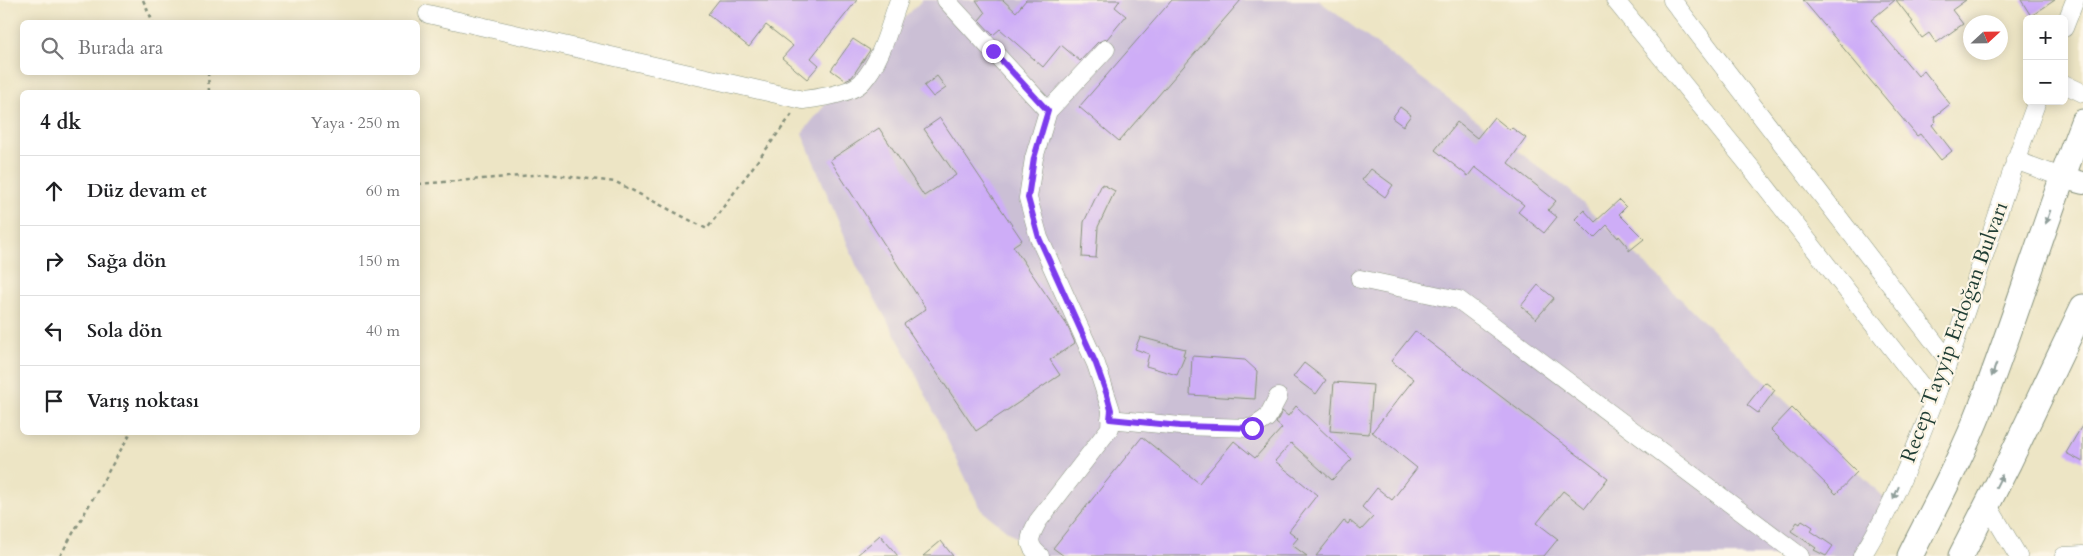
<!DOCTYPE html>
<html lang="tr">
<meta charset="utf-8">
<style>
:root{--surface:#fff;--page:#f2f2f2;--text:#202124;--muted:#757577;--line:#e0e0e0}
body{margin:0;font-family:Cardo,serif;background:var(--page);color:var(--text)}
.controls{position:absolute;right:15px;top:15px;display:grid;overflow:hidden;border-radius:8px;box-shadow:0 2px 12px #0003}
.controls button{width:45px;height:45px;display:grid;place-items:center;padding:0;border:0;border-bottom:1px solid var(--line);background:var(--surface);color:var(--text);font:25px sans-serif}
.compass{position:absolute;left:1963px;top:15px;width:45px;height:45px;border-radius:50%;background:var(--surface);box-shadow:0 2px 12px #0003;rotate:68deg}
.stop{position:absolute;width:15px;height:15px;margin:-11px;border:4px solid #7c3aed;border-radius:50%;background:#fff}
.stop.end{background:#7c3aed;border-color:#fff;box-shadow:0 1px 5px #0008}
.list{margin:0;padding:0;list-style:none}
h2{display:flex;justify-content:space-between;align-items:center;height:65px;margin:0;padding:0 20px;font-size:21px}
h2 small{font-size:16px;font-weight:400;color:var(--muted)}
.list li{display:grid;grid-template-columns:32px 1fr auto;gap:15px;align-items:center;box-sizing:border-box;height:70px;padding:0 20px;border-top:1px solid var(--line)}
.list b{display:block;font-size:19px;white-space:nowrap}
.list em{font-size:16px;font-style:normal;color:var(--muted)}
.icon{flex:none;width:28px;height:28px;fill:none;stroke:currentColor;stroke-width:2;stroke-linecap:round;stroke-linejoin:round}
.map{position:relative;flex:none;width:2083px;height:556px;overflow:hidden}
.search{position:absolute;background:var(--surface);box-shadow:0 2px 12px #0003;left:20px;top:20px;width:400px;height:55px;display:flex;align-items:center;gap:12px;box-sizing:border-box;padding:0 18px;border-radius:8px;color:var(--muted);font-size:19px}
.panel{position:absolute;background:var(--surface);box-shadow:0 2px 12px #0003;left:20px;top:90px;width:400px;height:345px;border-radius:8px}
.map>svg:first-child{display:block}
.industrial{fill:#cbbfd5}
.building{fill:#ceadf7}
.lines{fill:none;stroke-linecap:round;stroke-linejoin:round}
.minor-casing{stroke:#86917c;stroke-width:19}
.major-casing{stroke:#86917c;stroke-width:24}
.highway-casing{stroke:#86917c;stroke-width:27}
.path{stroke:#86917c;stroke-width:2.5;stroke-dasharray:4 4;stroke-linecap:butt}
.minor{stroke:#fff;stroke-width:18}
.major{stroke:#fff;stroke-width:22}
.highway{stroke:#fff;stroke-width:25}
.oneway{fill:#8f9e9a}
.route{stroke:#7c3aed;stroke-width:6}
.labels{text-anchor:middle;stroke-width:4.5;stroke-linejoin:round;paint-order:stroke}
.street-label{font-size:21px;fill:#1f3d34;stroke:#fcf5e5}
</style>
<div class="map">
<svg width="2083" height="556" viewBox="0 0 2083 556">
<rect width="100%" height="100%" fill="#fcf5e5"/>
<filter id="ink" filterUnits="userSpaceOnUse"><feTurbulence type="fractalNoise" baseFrequency=".02" numOctaves="2"/><feDisplacementMap in="SourceGraphic" scale="10" xChannelSelector="R" yChannelSelector="G"/><feConvolveMatrix kernelMatrix="1 2 1 2 8 2 1 2 1" color-interpolation-filters="sRGB"/></filter>
<filter id="wash" filterUnits="userSpaceOnUse"><feTurbulence type="fractalNoise" baseFrequency=".0096" numOctaves="4" result="noise"/><feDisplacementMap in="SourceGraphic" scale="20" xChannelSelector="R" yChannelSelector="G"/><feGaussianBlur stdDeviation="1.12" result="paint"/><feColorMatrix in="noise" values="0 0 0 0 0 0 0 0 0 0 0 0 0 0 0 0 0 1.4 0 .05"/><feComposite in="paint" operator="in"/></filter>
<g filter="url(#wash)">
<rect width="100%" height="100%" fill="#ede5c5"/>
<path class="industrial" d="M922,0H1318L1568,189L1891,504L1862,556H1039L981,510L906,354L857,267L802,133L848,77Z"/>
<g id="blocks">
<path class="building" d="M719,0H857L811,58L819,65L807,79L782,58L793,46L766,25L749,47L708,14Z
M976,0H1003L1016,12L1026,0H1120L1115,7L1126,16L1107,39L1098,42L1080,61L1061,45L1043,67L1000,29L993,35L979,20L985,13Z
M1172,0H1241L1119,141L1079,107Z
M1803,0H1895L1871,20L1918,76L1924,71L1950,104L1934,117L1936,121L1932,125L1952,151L1941,160L1920,134L1917,136Z
M1896,0H1966L1952,10L1963,24L1936,43L1929,33L1922,38L1911,23L1913,22Z
M2021,0H2055L2031,16Z
M853,39L870,50L852,77L845,80L831,70Z
M937,76L946,88L933,97L924,86Z
M1400,107L1411,115L1403,126L1392,118Z
M1494,117L1510,130L1512,128L1526,138L1508,163L1556,201L1548,210L1557,217L1544,233L1518,212L1524,205L1475,167L1468,176L1435,150L1457,122L1477,138Z
M940,118L1022,240L1013,246L1067,325L1075,343L1050,360L1060,375L976,431L904,324L926,309L830,160L879,128L924,196L956,175L924,129Z
M1371,169L1393,185L1385,197L1362,180Z
M1102,184L1115,191L1098,227L1096,258L1082,257L1084,222Z
M1619,200L1626,207L1619,214L1644,239L1629,251V248L1619,236L1618,238L1607,225L1594,238L1575,219L1584,210L1595,222Z
M1538,285L1554,298L1536,319L1521,306Z
M1415,331L1608,478L1585,508L1563,491L1537,523L1558,539L1544,556H1316L1344,521L1348,524L1350,521L1361,530L1373,517L1362,507L1377,488L1392,500L1417,468L1372,432L1414,379L1391,361Z
M1140,337L1185,349L1183,355L1185,356L1177,375L1146,366L1149,354L1135,349Z
M1192,356L1245,360L1257,371L1255,399L1190,395Z
M1304,363L1326,380L1316,394L1293,377Z
M1334,382L1373,385L1369,434L1330,431Z
M1765,382L1775,390L1758,413L1747,405Z
M1296,406L1352,459L1332,480L1291,443L1275,461L1317,495L1289,531L1298,538L1292,545L1307,556H1064L1053,548L1142,437L1199,483L1234,441L1255,458L1282,428L1276,423L1282,411L1288,416Z
M1792,408L1857,472L1836,494L1771,430Z
M2083,424V462L2066,453Z
M1802,520L1813,527L1811,531L1833,546L1826,556L1814,550L1816,548L1791,531L1797,522L1800,524Z
M880,535L898,556H856Z
M941,541L953,556H923Z"/>
</g>
</g>
<g filter="url(#ink)">
<use href="#blocks" fill-opacity="0" stroke="#86917c" stroke-width="1"/>
<g class="lines">
<defs>
<path id="minor" d="M946,0L1048,111L1034,158L1028,198L1039,238L1096,364L1111,410L1110,428L1038,521C1030,536 1025,544 1040,556
M1615,0L1752,169L1934,402
M1672,0L1948,360
M428,14L803,100C818,98 851,94 862,82C882,60 889,27 899,0
M2064,28L2075,0
M2064,84L2083,93
M1048,111L1106,49
M2015,160L2061,177
M1360,279L1459,300L1800,556
M1110,419L1180,426L1252,428L1267,418L1278,397
M1987,504L2018,556
M1862,556C1872,539 1883,521 1891,503C1952,374 1987,235 2037,101
M2064,556L2083,555"/>
<path id="major" d="M2061,177L2083,183"/>
<path id="highway" d="M1910,556C1935,506 1962,457 1982,405C2018,311 2047,215 2083,122
M1961,556L2009,462L2083,307"/>
</defs>
<use href="#minor" class="minor-casing"/>
<use href="#major" class="major-casing"/>
<use href="#highway" class="highway-casing"/>
<path class="path" d="M143,0L153,22
M208,72L209,92
M418,184L546,174L616,182L707,229L793,113
M60,556L131,432"/>
<use href="#minor" class="minor"/>
<use href="#major" class="major"/>
<use href="#highway" class="highway"/>
</g>
<defs><path id="oneway-solid" d="M-6-.8H1V-3.2L6.5 0L1 3.2V.8H-6Z" transform="scale(1.25)"/></defs>
<g class="oneway">
<use href="#oneway-solid" transform="translate(2048 217) rotate(109)"/>
<use href="#oneway-solid" transform="translate(1994 370) rotate(110)"/>
<use href="#oneway-solid" transform="translate(1999 481) rotate(-63)"/>
<use href="#oneway-solid" transform="translate(1896 493) rotate(113)"/>
</g>
</g>
<g class="lines" filter="url(#ink)">
<path class="route" d="M993,51L1048,111L1034,158L1028,198L1039,238L1096,364L1107,395L1111,410L1110,419L1180,426L1252,428"/>
</g>
<g class="labels">
<g class="street-label">
<text transform="translate(1954 332) rotate(-70)" y="7">Recep Tayyip Erdoğan Bulvarı</text>
</g>
</g>
</svg>
<div class="controls">
<button>+</button>
<button>−</button>
</div>
<svg class="compass" viewBox="-18 -18 36 36"><path d="M0-13l5 13h-10z" fill="#e53935"/><path d="M0 13l5-13h-10z" fill="#757577"/></svg>
<div class="stop" style="left:1252px;top:428px"></div>
<div class="stop end" style="left:993px;top:51px"></div>
<div class="search"><svg class="icon" aria-label="search" viewBox="0 0 24 24"><circle cx="10" cy="10" r="6"/><path d="M15 15l6 6"/></svg>Burada ara</div>
<section class="panel">
<h2>4 dk<small>Yaya · 250 m</small></h2>
<ul class="list">
<li><svg class="icon" aria-label="ahead" viewBox="0 0 24 24"><path d="M12 20V5M6 11l6-6 6 6"/></svg><div><b>Düz devam et</b></div><em>60 m</em></li>
<li><svg class="icon" aria-label="right" viewBox="0 0 24 24"><path d="M7 20v-9h11M14 6l5 5-5 5"/></svg><div><b>Sağa dön</b></div><em>150 m</em></li>
<li><svg class="icon" aria-label="left" viewBox="0 0 24 24"><path d="M17 20v-9H6M10 6l-5 5 5 5"/></svg><div><b>Sola dön</b></div><em>40 m</em></li>
<li><svg class="icon" aria-label="arrive" viewBox="0 0 24 24"><path d="M6 21V4h12l-3 4 3 4H6"/></svg><div><b>Varış noktası</b></div></li>
</ul>
</section>
</div>
